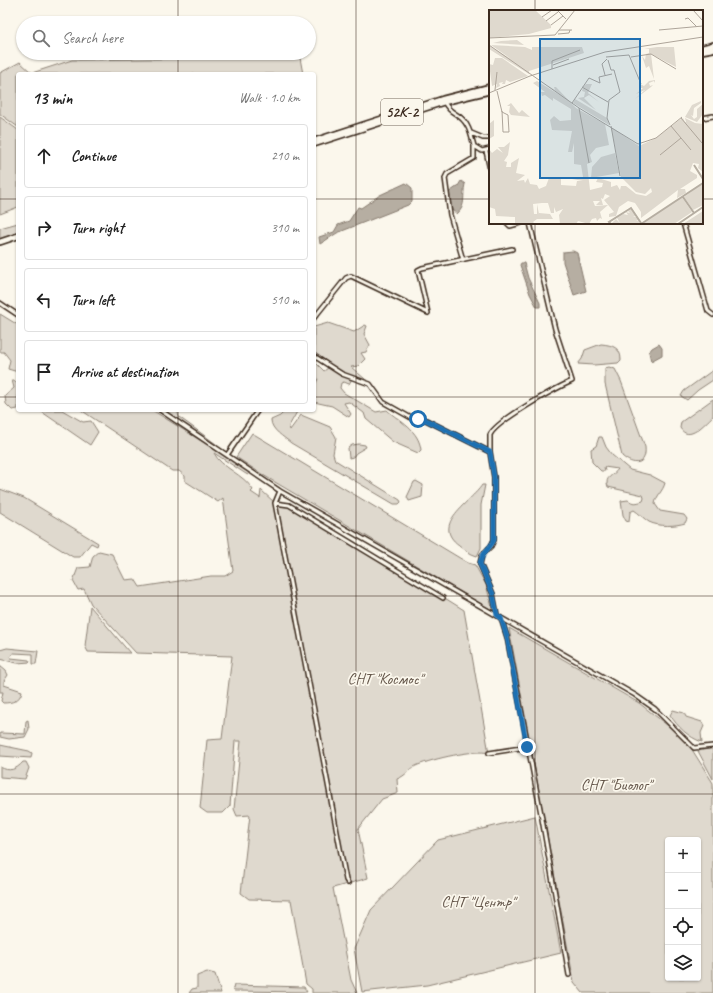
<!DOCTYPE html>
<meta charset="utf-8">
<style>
:root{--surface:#fff;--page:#f2f2f2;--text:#222;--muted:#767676;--line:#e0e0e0}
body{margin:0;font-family:Caveat,sans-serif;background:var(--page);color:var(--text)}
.controls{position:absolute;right:12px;bottom:12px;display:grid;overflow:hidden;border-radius:4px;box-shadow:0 1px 3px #0004}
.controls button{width:36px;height:36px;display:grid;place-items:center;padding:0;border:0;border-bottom:1px solid var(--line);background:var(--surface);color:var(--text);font:20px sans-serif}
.stop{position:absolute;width:12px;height:12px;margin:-9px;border:3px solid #1f6fb2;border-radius:50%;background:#fff}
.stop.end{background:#1f6fb2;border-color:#fff;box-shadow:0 1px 4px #0008}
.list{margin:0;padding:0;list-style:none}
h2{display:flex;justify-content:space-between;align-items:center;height:52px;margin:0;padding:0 16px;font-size:17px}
h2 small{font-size:13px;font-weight:400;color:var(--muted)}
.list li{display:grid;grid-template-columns:26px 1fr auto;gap:12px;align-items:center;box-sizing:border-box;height:64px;margin:0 8px 8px;padding:0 8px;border:1px solid var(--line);border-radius:4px}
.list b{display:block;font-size:15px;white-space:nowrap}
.list em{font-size:13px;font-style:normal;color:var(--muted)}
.icon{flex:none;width:22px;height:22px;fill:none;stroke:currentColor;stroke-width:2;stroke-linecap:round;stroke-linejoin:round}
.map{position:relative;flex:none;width:713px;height:993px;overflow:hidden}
.search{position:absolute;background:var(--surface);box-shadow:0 1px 3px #0004;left:16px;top:16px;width:300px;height:44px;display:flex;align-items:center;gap:10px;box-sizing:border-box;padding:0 14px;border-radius:22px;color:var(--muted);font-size:15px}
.panel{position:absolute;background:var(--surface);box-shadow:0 1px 3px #0004;left:16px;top:72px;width:300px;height:340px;border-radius:4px}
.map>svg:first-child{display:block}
.green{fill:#dfd9ce;stroke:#8d8276;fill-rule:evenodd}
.water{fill:#b6aea2;stroke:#85796d}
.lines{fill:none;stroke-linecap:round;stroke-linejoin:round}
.street-casing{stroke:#3b2a1e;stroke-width:6}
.primary-casing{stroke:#3b2a1e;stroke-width:8}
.street{stroke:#fbf7ec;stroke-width:3}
.primary{stroke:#fbf7ec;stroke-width:4.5}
.route{stroke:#1f6fb2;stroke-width:5}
.grid{fill:none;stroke:#3b2a1e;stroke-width:1;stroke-opacity:0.55}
.labels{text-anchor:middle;stroke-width:3.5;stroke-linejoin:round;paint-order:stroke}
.shield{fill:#fbf7ec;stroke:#75685c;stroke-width:1}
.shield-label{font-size:15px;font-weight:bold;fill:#3b2a1e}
.park-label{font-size:16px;fill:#64564a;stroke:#fbf7ec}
.inset-river{fill:none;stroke:#b6aea2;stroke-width:2}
.inset-road{fill:none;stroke:#aea59a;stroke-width:1}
.view{fill:#1f6fb2;fill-opacity:0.15;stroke:#1f6fb2;stroke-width:2}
.inset-edge{fill:none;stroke:#3b2a1e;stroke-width:2}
</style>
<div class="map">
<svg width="713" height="993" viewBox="0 0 713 993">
<rect width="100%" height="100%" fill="#fbf7ec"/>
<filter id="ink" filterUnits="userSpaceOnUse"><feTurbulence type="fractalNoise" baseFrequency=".025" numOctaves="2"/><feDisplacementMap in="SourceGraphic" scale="8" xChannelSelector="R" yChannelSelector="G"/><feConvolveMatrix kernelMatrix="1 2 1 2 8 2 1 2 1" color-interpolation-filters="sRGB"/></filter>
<g filter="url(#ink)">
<path class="green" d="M265,54L266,57L300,58L303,74H18V127L0,114V73L20,62L32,73L72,60L212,58Z
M0,117L18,130V207L0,214Z
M18,223V234L0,240V228Z
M0,314L18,325V372L8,369L10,360L4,352H0Z
M328,323L354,332L365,325L367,326L364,334L370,345L366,352L361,353L365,359L358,366L351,367L365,379V381L353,377L349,384L344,382L341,383L340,388L344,393L376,412L387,410C400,422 419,430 421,450L418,453L393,442L366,419L364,413L349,402L344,403L351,414L349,417L332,406L314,402V387L318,379L314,374V361L324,371L328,368L332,369L333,366L314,352V327Z
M601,344C613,345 621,348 621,360L618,363L594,365L578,364L582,359L585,350Z
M609,367L615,369L621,381L645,447C647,466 633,466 622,456L605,384V368Z
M713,370V380L698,390L687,400L681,396L684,391Z
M12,380L18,384V409L12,410L6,404L5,396L14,388Z
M713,399V416C704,424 689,443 680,428L681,422Z
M39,410H62L83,422L91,421L98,432L90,445Z
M81,410H152L249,471L248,475L246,474L214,453C221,468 244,474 253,490L251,492L260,498L261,490L275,503H284L395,567L464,610L489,753C474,749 433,759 418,765C410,768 406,776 397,779L398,793L382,799L358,829L368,878L333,888L351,980L357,993H312V989L306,984L291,900L249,899L241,893L250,815L237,816L234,809L241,741H235L230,806L223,813H207L200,808L207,740L222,739L232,656L136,653L91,604L84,589L78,590L73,581L78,568L90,567L93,556L99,551L112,554L125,580L135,579L140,587L211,576H225L233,571L223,498L218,502L185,481V476L179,471H172Z
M160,410H177L179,417L216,444L218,448Z
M286,410H298L289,426L290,430L301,415L330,427L336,437L333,454L335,460L400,500L401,502L399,504H394L291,443C284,437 271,430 271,420L280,416Z
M252,433L468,563L475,565L486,585L493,611L263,475L236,457Z
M599,437H602L606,447L612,455L630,470L650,475L665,483C663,491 656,496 655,504L660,511L684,515L687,519L685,523C676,526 659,527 649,522C644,519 639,513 634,510L630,512L629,522L626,521L623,515L621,501L628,500C633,504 637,503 643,501L644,498L643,495L608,487C604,476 613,477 618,469L604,467L605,471H601L592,462L591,449L596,446Z
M359,444L365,445L366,447L356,453L353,457L349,458L348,448L352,445Z
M416,481L423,485L422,497L409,501L407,497L414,482Z
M482,485H485L481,505V548L477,556C470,554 465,550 459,545C430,524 471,502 482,485Z
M0,489L24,498L98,543L97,546L91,543L80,557H73L0,512Z
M90,606L130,653L88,652L85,646Z
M509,628L639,703L686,740L713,783V993H583L574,982ZM668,840H698V978H668Z
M7,648L38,651L36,664H33V654L14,653L10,656L11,658L29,660L30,662L17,663L0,659V650Z
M0,666L6,671L8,675L4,681V685L22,691C20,701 12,703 3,703L1,701L3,692H0Z
M673,710L684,713L686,717L702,722L704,726L701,733L702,742C688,737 678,727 670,715Z
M28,720L29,729L25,737L9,739L0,737V733L25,734L26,721Z
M0,745L29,751L32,753L31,758L0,756Z
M713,748V779L698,751Z
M23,762H26L29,768L25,779L0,777V767C9,772 16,770 23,762Z
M535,816L561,953L427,985L362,992L354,949L371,910L438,840Z
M207,972L215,974L221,993H189L192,989L197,988V976Z
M234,985L304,987L307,992L234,991L233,989Z"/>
<path class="water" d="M461,181L465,184C462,196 467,205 457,214L452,210L448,193L458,186Z
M406,183L412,188V201L408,205L337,233L320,244L319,237L334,232L338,225L349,221L358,207L361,208L380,195Z
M573,251L577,253L586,291L574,295L563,262V252Z
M521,263H524L528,278L540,303V307H537L530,294L520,265Z
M659,344L662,348V355L651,361L649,352L652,348Z"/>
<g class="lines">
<defs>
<path id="street" d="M444,102C450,112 452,111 460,117C469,124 471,135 474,146L482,151L490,149
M702,118L713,116
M471,133L483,138H490
M486,151L490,170
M507,223L510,226L521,223
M683,223L708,311L713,315
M463,260L450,215L445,178L447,174L474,158V146
M0,303L18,315
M314,318L346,278L351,276L428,313L418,270L422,268L512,249
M314,356L342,374L370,384L383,402L406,415L413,419L426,420L490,452
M160,410L280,491L635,695L655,709L694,748L713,746
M227,455L258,410
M280,491L275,503L346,880L348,883
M275,503L289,505L443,598
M497,615L493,594L480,564L482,555L491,546L494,540V477L490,452V435C496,421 556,388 572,381L555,329L530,223
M501,618L507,637L542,819L569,975
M489,753L527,747"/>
<path id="primary" d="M702,48L713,45
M702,51L713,49
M314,141L443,99L490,87
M314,144L444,102L490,91
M0,242L18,236"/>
</defs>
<use href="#street" class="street-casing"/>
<use href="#primary" class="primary-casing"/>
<use href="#street" class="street"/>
<use href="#primary" class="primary"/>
</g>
</g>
<g class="lines" filter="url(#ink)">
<path class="route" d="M418,419L426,420L490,452L494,477V540C490,549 481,553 480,564L493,594L497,615L501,618L507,637L527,747"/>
</g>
<path class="grid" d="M178,0V23M356,0V993M535,0V11M178,53V74M0,199H18M314,199H490M702,199H713M535,223V993M0,397H18M314,397H713M178,410V993M0,596H713M0,794H713"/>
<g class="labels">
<rect class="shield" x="381" y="99" width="42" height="26" rx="3"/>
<g class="shield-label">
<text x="402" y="117">52К-2</text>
</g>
<g class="park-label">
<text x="385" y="684">СНТ "Космос"</text>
<text x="616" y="790">СНТ "Биолог"</text>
<text x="478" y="907">СНТ "Центр"</text>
</g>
</g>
<g transform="translate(489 10)">
<rect width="214" height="214" fill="#fbf7ec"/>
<path d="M0,0H46L62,15V18L40,24L0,28ZM28,30L35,35L4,33L12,31ZM2,35L36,37L43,40V37H93L95,43L40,61V64L0,39L1,36L22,49ZM168,37H185L187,57L162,44L165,69L160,56L157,58L153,46L156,50L157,44L160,43V39H155ZM6,48H13L39,66L21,72L17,70L16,74H13L14,72L10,73L11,76L7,78L8,74L3,76L0,82L3,76L0,54L4,55ZM166,70V73L165,71L160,73L161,76L164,75L162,77L146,89L156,80L147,84L154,78H151V74L155,76L160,71ZM48,71L74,87L58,75L66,80L65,77H67L87,98L116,114L120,135L107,138L101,145L103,152L98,154L101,180L113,177L114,173L107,172L109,168L122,172V177L128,175L131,180L132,176H137L147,184L157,186L163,182L162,178L156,184L147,182L132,167L122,117L150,136L167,128L190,110L194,108L196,112H197L196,108L206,113L214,114V162L209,158L210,154L204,153L201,161L208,165V168L191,179H196L197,183L188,188L189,180L152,208V202L146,193L139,191L130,197L127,206L120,207V204L125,202L115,190L121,186L116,184L114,189L112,188L114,195H107L111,191H104L106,196L119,195L111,202L113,209L111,208L108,211L107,208L103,209L100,214L89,211L87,214H71L70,205L74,199L67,202L65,197V203H62L59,193H53L44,194L45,204H48V194L50,204V194V203L61,204L64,209H48L44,212L46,214H26V207L7,206L6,199L0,197V139L3,143L8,139L14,143L9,137H15L21,132L19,145L15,151L18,152L17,157H22V153L30,148L27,163L36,165L28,171L35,170L36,173L39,168L41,174L48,175L50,179L57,176L60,168L72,169V175L87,176L88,171H94L83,169H94L95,168H84L94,167L92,155L85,154V133L83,142H79L83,121L63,120L61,110L65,106L71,111L82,110V99L64,88V91L56,85L53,86L52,82H56L44,73ZM97,74H103L99,83L110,92L100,85L95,88L107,100L89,88L95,87L96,82L93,81L94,78L98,80L94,77ZM86,89L118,108L120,115L84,93ZM212,91V93L205,98L204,106L202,105L205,109L208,107V99L214,94V104L208,112L196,107L203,95ZM22,93L30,103L33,100L41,107L22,105L20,102L21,96H18ZM5,110V126L0,129V114ZM126,143L130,163L102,168L103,157L112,147ZM214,173V195L204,200L195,187ZM193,187L203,202L185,214H153ZM142,199L147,206L144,207H148L150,210L147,211H150L151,214L123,213L127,209L131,213L128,208L134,204V208V204L139,205L137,202L141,203L139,201ZM214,201V213L194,214Z" fill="#dfd9ce"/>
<path class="inset-river" d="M205,155L214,169M194,187L205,203M122,214L120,212L142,198L152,213M152,214L214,173M189,214L214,197"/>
<path class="inset-road" d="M68,0L77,9M204,0L214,11M53,7L63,0M196,9L199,8L208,17M57,11L69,2M62,15L74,6M70,20H83M170,20L214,16M69,24L80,23L81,20M0,28L66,25L86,0M0,35L90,98L149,134L167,128L193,107M117,47L140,45L152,74M142,47L162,44L187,59M119,50L122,60H125L131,82L120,90L118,108L121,115M64,55L80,49M63,59V51L91,40M116,65L113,54L118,49M93,77L119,92M6,80L8,62M8,81L13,102L19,105L20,122H14L13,101M0,83L41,66L116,42L214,27M83,93L100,68L111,73L110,67L123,64M90,98L100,153M192,108L213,133M122,116L131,166M182,116L202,140M171,145L192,128"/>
<path class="view" d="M51,29H151V168H51Z"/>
<rect width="214" height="214" class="inset-edge"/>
</g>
</svg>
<div class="controls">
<button>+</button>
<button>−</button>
<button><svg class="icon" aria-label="locate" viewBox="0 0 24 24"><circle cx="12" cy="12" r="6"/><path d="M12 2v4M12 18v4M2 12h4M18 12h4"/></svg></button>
<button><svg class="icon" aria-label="layers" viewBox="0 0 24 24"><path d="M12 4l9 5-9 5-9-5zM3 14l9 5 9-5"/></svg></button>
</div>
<div class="stop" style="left:418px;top:419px"></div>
<div class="stop end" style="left:527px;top:747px"></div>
<div class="search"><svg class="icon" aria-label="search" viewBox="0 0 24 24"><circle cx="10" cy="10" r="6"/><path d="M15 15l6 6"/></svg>Search here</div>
<section class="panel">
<h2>13 min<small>Walk · 1.0 km</small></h2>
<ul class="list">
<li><svg class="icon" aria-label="ahead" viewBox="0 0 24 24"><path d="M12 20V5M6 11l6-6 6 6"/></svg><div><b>Continue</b></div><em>210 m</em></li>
<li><svg class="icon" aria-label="right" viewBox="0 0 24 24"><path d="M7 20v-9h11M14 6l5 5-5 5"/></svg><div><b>Turn right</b></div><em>310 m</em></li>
<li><svg class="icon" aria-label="left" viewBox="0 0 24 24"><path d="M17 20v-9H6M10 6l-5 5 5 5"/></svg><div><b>Turn left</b></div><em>510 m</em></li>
<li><svg class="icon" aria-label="arrive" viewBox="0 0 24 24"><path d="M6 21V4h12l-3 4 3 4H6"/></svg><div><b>Arrive at destination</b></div></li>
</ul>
</section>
</div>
